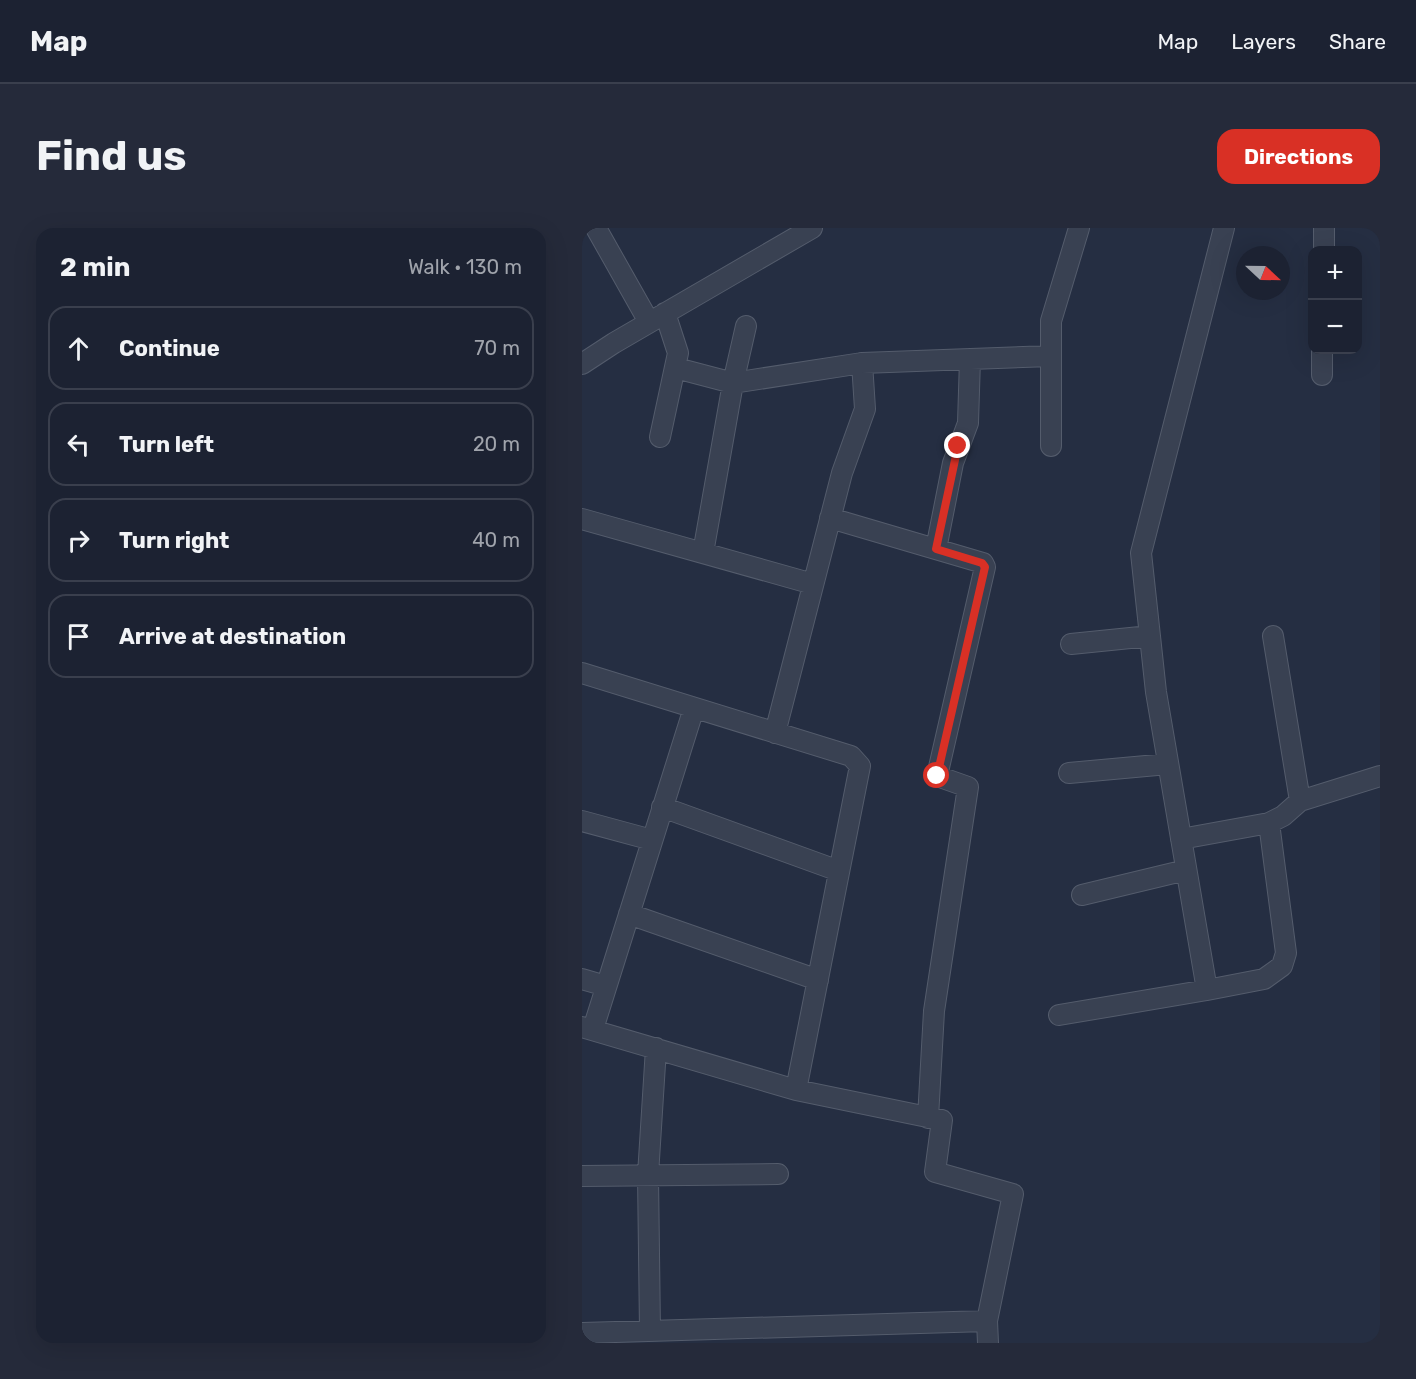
<!DOCTYPE html>
<meta charset="utf-8">
<style>
:root{--surface:#1c2232;--page:#252a3a;--text:#f1f3f6;--muted:#a0a4ac;--line:#3a3f4d;--accent:#d93025}
body{margin:0;font-family:Rubik,sans-serif;background:var(--page);color:var(--text)}
.controls{position:absolute;right:18px;top:18px;display:grid;overflow:hidden;border-radius:12px;box-shadow:0 6px 24px #0002}
.controls button{width:54px;height:54px;display:grid;place-items:center;padding:0;border:0;border-bottom:2px solid var(--line);background:var(--surface);color:var(--text);font:30px sans-serif}
.compass{position:absolute;left:654px;top:18px;width:54px;height:54px;border-radius:50%;background:var(--surface);box-shadow:0 6px 24px #0002;rotate:112deg}
.stop{position:absolute;width:18px;height:18px;margin:-14px;border:4px solid #d93025;border-radius:50%;background:#fff}
.stop.end{background:#d93025;border-color:#fff;box-shadow:0 2px 6px #0008}
.list{margin:0;padding:0;list-style:none}
h2{display:flex;justify-content:space-between;align-items:center;height:78px;margin:0;padding:0 24px;font-size:26px}
h2 small{font-size:20px;font-weight:400;color:var(--muted)}
.list li{display:grid;grid-template-columns:39px 1fr auto;gap:18px;align-items:center;box-sizing:border-box;height:84px;margin:0 12px 12px;padding:0 12px;border:2px solid var(--line);border-radius:18px}
.list b{display:block;font-size:22px;white-space:nowrap}
.list em{font-size:20px;font-style:normal;color:var(--muted)}
.icon{flex:none;width:33px;height:33px;fill:none;stroke:currentColor;stroke-width:2;stroke-linecap:round;stroke-linejoin:round}
.map{position:relative;flex:none;width:798px;height:1115px;overflow:hidden;border-radius:18px}
header{display:flex;align-items:center;gap:36px;box-sizing:border-box;height:84px;padding:0 30px;background:var(--surface);border-bottom:2px solid var(--line)}
header strong{font-size:28px}
nav{display:flex;gap:33px;margin-inline-start:auto;font-size:21px}
.intro{display:flex;align-items:center;justify-content:space-between;box-sizing:border-box;height:144px;padding:0 36px}
h1{margin:0;font-size:42px}
.button{padding:15px 27px;border-radius:18px;background:var(--accent);color:#fff;font-size:21px;font-weight:700}
main{display:flex;gap:36px;padding:0 36px}
aside{flex:1;background:var(--surface);border-radius:18px;box-shadow:0 6px 24px #0002}
.map>svg:first-child{display:block}
.lines{fill:none;stroke-linecap:round;stroke-linejoin:round}
.minor-casing{stroke:#545c6c;stroke-width:22}
.minor{stroke:#394152;stroke-width:20}
.route{stroke:#d93025;stroke-width:8}
</style>
<header>
<strong>Map</strong>
<nav><a>Map</a><a>Layers</a><a>Share</a></nav>
</header>
<div class="intro"><h1>Find us</h1><a class="button">Directions</a></div>
<main>
<aside>
<h2>2 min<small>Walk · 130 m</small></h2>
<ul class="list">
<li><svg class="icon" aria-label="ahead" viewBox="0 0 24 24"><path d="M12 20V5M6 11l6-6 6 6"/></svg><div><b>Continue</b></div><em>70 m</em></li>
<li><svg class="icon" aria-label="left" viewBox="0 0 24 24"><path d="M17 20v-9H6M10 6l-5 5 5 5"/></svg><div><b>Turn left</b></div><em>20 m</em></li>
<li><svg class="icon" aria-label="right" viewBox="0 0 24 24"><path d="M7 20v-9h11M14 6l5 5-5 5"/></svg><div><b>Turn right</b></div><em>40 m</em></li>
<li><svg class="icon" aria-label="arrive" viewBox="0 0 24 24"><path d="M6 21V4h12l-3 4 3 4H6"/></svg><div><b>Arrive at destination</b></div></li>
</ul>
</aside>
<div class="map">
<svg width="798" height="1115" viewBox="0 0 798 1115">
<rect width="100%" height="100%" fill="#252e42"/>
<g class="lines">
<defs>
<path id="minor" d="M14,0L67,94
M742,22V0
M0,136L32,115L230,0
M94,140L151,155L280,135L469,128
M740,147V122
M78,209L96,125L83,85
M469,218V93L497,0
M248,290L401,335L403,339L355,548L386,559L352,783L346,890
M0,291L231,356
M354,321L371,235L386,195L388,131
M121,325L151,155L164,98
M691,408L718,573
M489,416L568,408
M0,445L269,528L278,538L214,862
M193,505L260,245L283,181L280,135
M487,545L586,536
M80,579L257,643
M0,593L70,612
M599,611L687,595L701,588L718,573L798,548
M500,667L604,642
M47,686L236,752
M0,751L24,758
M625,762L682,751L700,738L704,725L687,595
M477,787L625,762L574,464L559,325L642,0
M0,799L214,862L360,892L353,944L431,966L405,1093L406,1115
M11,801L112,480
M0,948L196,946
M68,1103L66,947L74,820
M0,1105L405,1093"/>
</defs>
<use href="#minor" class="minor-casing"/>
<use href="#minor" class="minor"/>
</g>
<g class="lines">
<path class="route" d="M355,548L403,339L400,335L354,321L376,218"/>
</g>
</svg>
<div class="controls">
<button>+</button>
<button>−</button>
</div>
<svg class="compass" viewBox="-18 -18 36 36"><path d="M0-13l5 13h-10z" fill="#e53935"/><path d="M0 13l5-13h-10z" fill="#a0a4ac"/></svg>
<div class="stop" style="left:355px;top:548px"></div>
<div class="stop end" style="left:376px;top:218px"></div>
</div>
</main>
